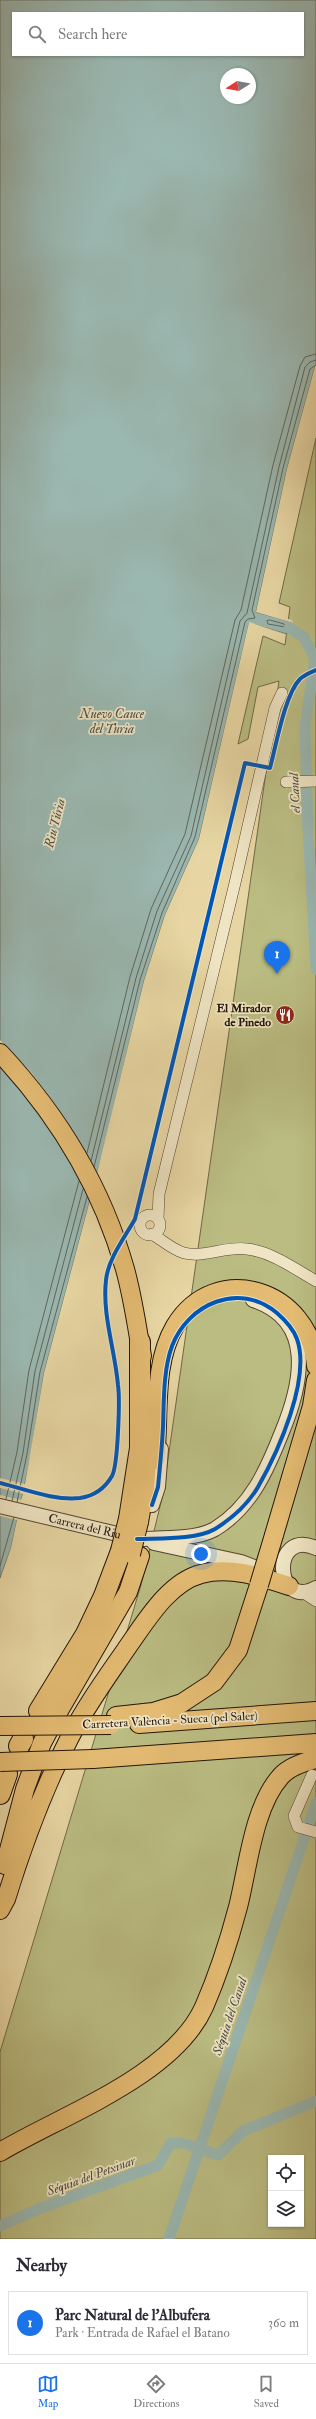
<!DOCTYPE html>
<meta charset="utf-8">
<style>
:root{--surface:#fff;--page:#f2f2f3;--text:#2b2b33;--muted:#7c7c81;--line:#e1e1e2;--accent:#1a73e8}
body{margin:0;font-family:"IM FELL Double Pica",serif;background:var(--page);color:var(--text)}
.controls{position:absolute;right:12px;bottom:12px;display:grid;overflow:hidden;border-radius:0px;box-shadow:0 1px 3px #0004}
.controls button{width:36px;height:36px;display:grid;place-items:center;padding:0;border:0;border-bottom:1px solid var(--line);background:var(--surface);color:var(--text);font:20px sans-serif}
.compass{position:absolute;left:220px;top:68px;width:36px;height:36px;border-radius:50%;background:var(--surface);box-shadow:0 1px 3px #0004;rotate:259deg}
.you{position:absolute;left:201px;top:1554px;width:14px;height:14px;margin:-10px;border:3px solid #fff;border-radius:50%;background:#1a73e8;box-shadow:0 0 0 6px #1a73e833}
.badge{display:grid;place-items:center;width:26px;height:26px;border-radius:50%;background:var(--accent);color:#fff;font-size:13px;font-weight:700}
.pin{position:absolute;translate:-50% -33px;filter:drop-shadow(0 1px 2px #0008)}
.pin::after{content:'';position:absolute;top:21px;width:14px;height:12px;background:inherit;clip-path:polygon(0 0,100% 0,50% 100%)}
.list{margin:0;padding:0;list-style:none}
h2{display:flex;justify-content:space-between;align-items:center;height:52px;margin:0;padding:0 16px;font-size:17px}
h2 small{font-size:13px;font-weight:400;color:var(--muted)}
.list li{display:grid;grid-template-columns:26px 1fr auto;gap:12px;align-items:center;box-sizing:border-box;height:64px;margin:0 8px 8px;padding:0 8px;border:1px solid var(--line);border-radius:0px}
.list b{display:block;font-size:15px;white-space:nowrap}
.list p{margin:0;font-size:13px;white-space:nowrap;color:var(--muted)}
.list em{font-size:13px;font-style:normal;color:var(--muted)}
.icon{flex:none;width:22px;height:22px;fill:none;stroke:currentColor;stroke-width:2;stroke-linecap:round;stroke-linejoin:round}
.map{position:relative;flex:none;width:316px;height:2239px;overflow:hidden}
.search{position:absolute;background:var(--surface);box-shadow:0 1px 3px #0004;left:12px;right:12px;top:12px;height:44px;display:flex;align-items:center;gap:10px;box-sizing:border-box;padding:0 14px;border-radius:0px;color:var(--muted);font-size:15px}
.sheet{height:124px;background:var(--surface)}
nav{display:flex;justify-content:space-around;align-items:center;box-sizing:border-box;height:56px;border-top:1px solid var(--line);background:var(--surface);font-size:11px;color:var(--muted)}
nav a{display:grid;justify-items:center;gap:2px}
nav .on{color:var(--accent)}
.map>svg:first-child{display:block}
.green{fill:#babc82;stroke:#6e6846;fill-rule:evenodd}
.water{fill:#9ab7b0;stroke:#6a766e;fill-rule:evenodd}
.pier{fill:#e7d6a3}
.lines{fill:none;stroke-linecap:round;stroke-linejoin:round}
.shore{stroke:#5e665d;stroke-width:1}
.canal{stroke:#9ab7b0;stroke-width:11}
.minor-casing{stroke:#544530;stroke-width:12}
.tertiary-casing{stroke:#544530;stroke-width:16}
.trunk-casing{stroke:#23150a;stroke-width:20}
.motorway-casing{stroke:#23150a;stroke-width:22}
.minor{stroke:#efe4c3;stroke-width:11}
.tertiary{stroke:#efe4c3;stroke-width:14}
.trunk{stroke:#e4bb72;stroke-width:18}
.motorway{stroke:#e4bb72;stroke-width:20}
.trunk-bridge-casing{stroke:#23150a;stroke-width:20;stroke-linecap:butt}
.motorway-bridge-casing{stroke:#23150a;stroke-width:22;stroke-linecap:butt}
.trunk-bridge{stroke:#e4bb72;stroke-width:18}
.motorway-bridge{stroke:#e4bb72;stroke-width:20}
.cycleway-casing{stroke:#efe4c3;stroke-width:6}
.cycleway{stroke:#0057b8;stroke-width:4}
.labels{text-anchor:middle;stroke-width:3.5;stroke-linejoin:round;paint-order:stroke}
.poi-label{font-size:12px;font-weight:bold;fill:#23150a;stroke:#efe4c3;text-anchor:end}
.street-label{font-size:12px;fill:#23150a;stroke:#efe4c3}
.water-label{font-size:13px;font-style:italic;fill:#4d4e44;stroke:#efe4c3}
</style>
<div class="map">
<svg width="316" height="2239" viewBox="0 0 316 2239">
<rect width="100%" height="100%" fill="#e7d6a3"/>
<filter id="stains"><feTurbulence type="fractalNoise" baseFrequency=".005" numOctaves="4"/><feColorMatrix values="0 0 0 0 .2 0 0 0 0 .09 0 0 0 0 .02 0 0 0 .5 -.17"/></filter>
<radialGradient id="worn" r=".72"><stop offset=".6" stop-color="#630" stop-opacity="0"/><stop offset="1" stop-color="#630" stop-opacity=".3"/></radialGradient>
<path class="green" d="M316,438V2239H0V2052L141,1585L163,1494L279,681L258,687L248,739L238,744L263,636L285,645L290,607L279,603ZM271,2158H301V2224H271Z"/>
<path class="water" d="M0,0H316V363L287,469L256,612L291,622L287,634L249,623L199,839L165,915L144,981L106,1140L44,1373L31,1455L11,1548L0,1578ZM13,13H303V55H13ZM226,74H250V98H226Z"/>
<path class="pier" d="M316,363V370L289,469L258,610L292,620L293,623L256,612L287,469Z
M249,622L288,635L251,625L201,839L167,915L146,982L108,1141L46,1374L33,1455L13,1548L0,1580L11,1548L17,1520L0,1516V1495L21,1500L23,1494L0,1488V1478L25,1484L44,1373L90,1200L65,1151L25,1093L0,1065V1040L31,1072L52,1100L97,1173L144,981L165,915L199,839Z"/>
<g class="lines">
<path class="shore" d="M270,620L284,624L285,627L268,624L267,621Z
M87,1153L130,977L151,909L185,834L235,620L241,610L273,465L300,366L305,357L316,354
M91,1161L136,978L157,911L191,836L240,621L247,613L279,467L305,367L310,362L316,360
M94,1167L140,980L162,913L195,837L245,622L248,619L255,618L252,610L283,468L310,369L316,365
M6,1499L17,1452L29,1370L79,1181
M12,1501L23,1453L35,1371L83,1189
M17,1502L27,1454L40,1372L87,1197
M0,1566L14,1517"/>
<path class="canal" d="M289,628L304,637L315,659L305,727L308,830L316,969
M189,2145L218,2155L243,2131L316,2101
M0,2226L41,2208L158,2165L171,2143H182
M169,2239L316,1803"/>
<defs>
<path id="minor" d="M286,782L316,781
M140 1225a10 10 0 1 1 20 0a10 10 0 1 1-20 0Z
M158,1219L159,1194L235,883L275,708L282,693
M152,1234C162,1240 173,1250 184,1253C204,1258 226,1246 247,1249C272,1252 295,1269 316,1281
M301,1591L316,1601
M312,1775L294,1816L298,1827L316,1832"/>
<g id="tertiary">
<path d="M152,1505L158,1487L161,1449"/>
<path id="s1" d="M0,1506L134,1538"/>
<path d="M137,1539C159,1538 196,1540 215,1529C251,1507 267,1470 282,1432C302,1384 316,1320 253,1300"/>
<path d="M154,1543L241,1562L267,1572"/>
<path d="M316,1548C270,1528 274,1611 316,1588"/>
</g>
<path id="trunk" d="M0,1053C58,1115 102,1188 125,1269C133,1298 137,1327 142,1356
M155,1460C160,1416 152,1365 175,1326C216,1259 310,1290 316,1366
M139,1522L145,1488L148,1445
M274,1535L312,1406L316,1380
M116,1716L153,1712L182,1703L214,1682L238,1650L259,1585
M139,1724L316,1711
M93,1759L316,1743
M5,1865L25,1789L42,1743L60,1709L128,1592L140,1556
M0,1910L6,1899C23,1844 43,1790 69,1739C86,1705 110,1673 131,1642C148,1618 170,1582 201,1574C230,1566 262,1577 289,1586
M0,2152C62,2115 173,2076 204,2007C218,1975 229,1941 238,1907C248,1868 253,1807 281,1776C289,1767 304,1762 316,1759"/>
<path id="motorway" d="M129,1519L140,1448V1342
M39,1711L86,1634L104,1596L121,1551
M19,1746L23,1739
M0,1794L7,1774"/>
</defs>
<use href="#minor" class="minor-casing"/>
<use href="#tertiary" class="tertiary-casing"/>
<use href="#trunk" class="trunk-casing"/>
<use href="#motorway" class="motorway-casing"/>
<use href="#minor" class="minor"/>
<use href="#tertiary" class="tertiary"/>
<use href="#trunk" class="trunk"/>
<use href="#motorway" class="motorway"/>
<defs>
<path id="trunk-bridge" d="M131,1554L139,1522
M259,1585L274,1535
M0,1726L111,1725
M0,1762L93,1759"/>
<path id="motorway-bridge" d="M121,1551L129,1519"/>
</defs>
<use href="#trunk-bridge" class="trunk-bridge-casing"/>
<use href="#motorway-bridge" class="motorway-bridge-casing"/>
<use href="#trunk-bridge" class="trunk-bridge"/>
<use href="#motorway-bridge" class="motorway-bridge"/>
<defs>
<path id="cycleway" d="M0,1483C25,1489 54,1501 80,1498C94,1496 105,1488 112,1476C118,1465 120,1400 118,1385C115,1350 102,1315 106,1280C108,1259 125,1237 135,1219L245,763L270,768C276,746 285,694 300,679C304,675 311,672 316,670
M137,1539C159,1538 196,1540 215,1529C231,1519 248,1504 258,1487C278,1452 311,1379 297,1339C293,1328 285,1320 277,1313C239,1281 188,1304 172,1346C163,1371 164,1401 163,1427C162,1447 160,1467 158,1487L152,1505"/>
</defs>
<use href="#cycleway" class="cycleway-casing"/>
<use href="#cycleway" class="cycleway"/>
</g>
<defs>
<symbol id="restaurant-disc" viewBox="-11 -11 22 22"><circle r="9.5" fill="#8f2418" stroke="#efe4c3"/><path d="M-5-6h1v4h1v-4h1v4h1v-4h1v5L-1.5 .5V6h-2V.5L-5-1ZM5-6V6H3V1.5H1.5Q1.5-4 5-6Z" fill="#fff"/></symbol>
</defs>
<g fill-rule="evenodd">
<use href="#restaurant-disc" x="274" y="1004" width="22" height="22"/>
</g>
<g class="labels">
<g class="poi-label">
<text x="271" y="1012">El Mirador<tspan x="271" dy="14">de Pinedo</tspan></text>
</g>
<g class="street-label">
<text dy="4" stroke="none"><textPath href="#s1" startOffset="87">Carrera del Riu</textPath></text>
<text transform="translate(170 1720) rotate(-3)" y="4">Carretera València - Sueca (pel Saler)</text>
</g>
<g class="water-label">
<text x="112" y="718">Nuevo Cauce<tspan x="112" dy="15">del Turia</tspan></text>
<text transform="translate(294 793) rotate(-93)" y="5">el Canal</text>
<text transform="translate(54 823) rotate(-76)" y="5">Riu Túria</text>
<text transform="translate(229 2016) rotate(-71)" y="5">Séquia del Canal</text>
<text transform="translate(91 2175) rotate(-20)" y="5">Séquia del Petxinar</text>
</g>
</g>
<rect width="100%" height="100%" filter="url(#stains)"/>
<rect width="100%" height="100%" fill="url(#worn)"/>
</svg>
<div class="controls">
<button><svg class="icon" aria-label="locate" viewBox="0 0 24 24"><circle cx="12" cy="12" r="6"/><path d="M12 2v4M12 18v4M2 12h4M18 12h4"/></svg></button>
<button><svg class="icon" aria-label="layers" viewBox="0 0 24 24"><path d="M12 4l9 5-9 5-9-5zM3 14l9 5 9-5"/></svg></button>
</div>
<svg class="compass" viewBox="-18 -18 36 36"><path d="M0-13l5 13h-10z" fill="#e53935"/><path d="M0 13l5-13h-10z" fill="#7c7c81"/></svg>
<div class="you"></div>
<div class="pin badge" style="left:277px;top:974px">1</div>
<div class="search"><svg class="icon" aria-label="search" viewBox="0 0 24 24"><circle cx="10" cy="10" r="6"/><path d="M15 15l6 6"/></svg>Search here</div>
</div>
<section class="sheet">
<h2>Nearby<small></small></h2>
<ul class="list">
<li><span class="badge">1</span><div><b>Parc Natural de l'Albufera</b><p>Park · Entrada de Rafael el Batano</p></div><em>360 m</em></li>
</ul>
</section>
<nav>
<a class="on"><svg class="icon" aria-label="map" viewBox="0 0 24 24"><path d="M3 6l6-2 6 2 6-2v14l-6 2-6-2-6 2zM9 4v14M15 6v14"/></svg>Map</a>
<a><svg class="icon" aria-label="directions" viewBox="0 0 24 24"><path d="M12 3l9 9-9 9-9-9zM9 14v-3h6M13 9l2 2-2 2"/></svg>Directions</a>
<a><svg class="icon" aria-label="saved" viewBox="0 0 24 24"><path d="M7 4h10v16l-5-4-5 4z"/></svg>Saved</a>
</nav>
